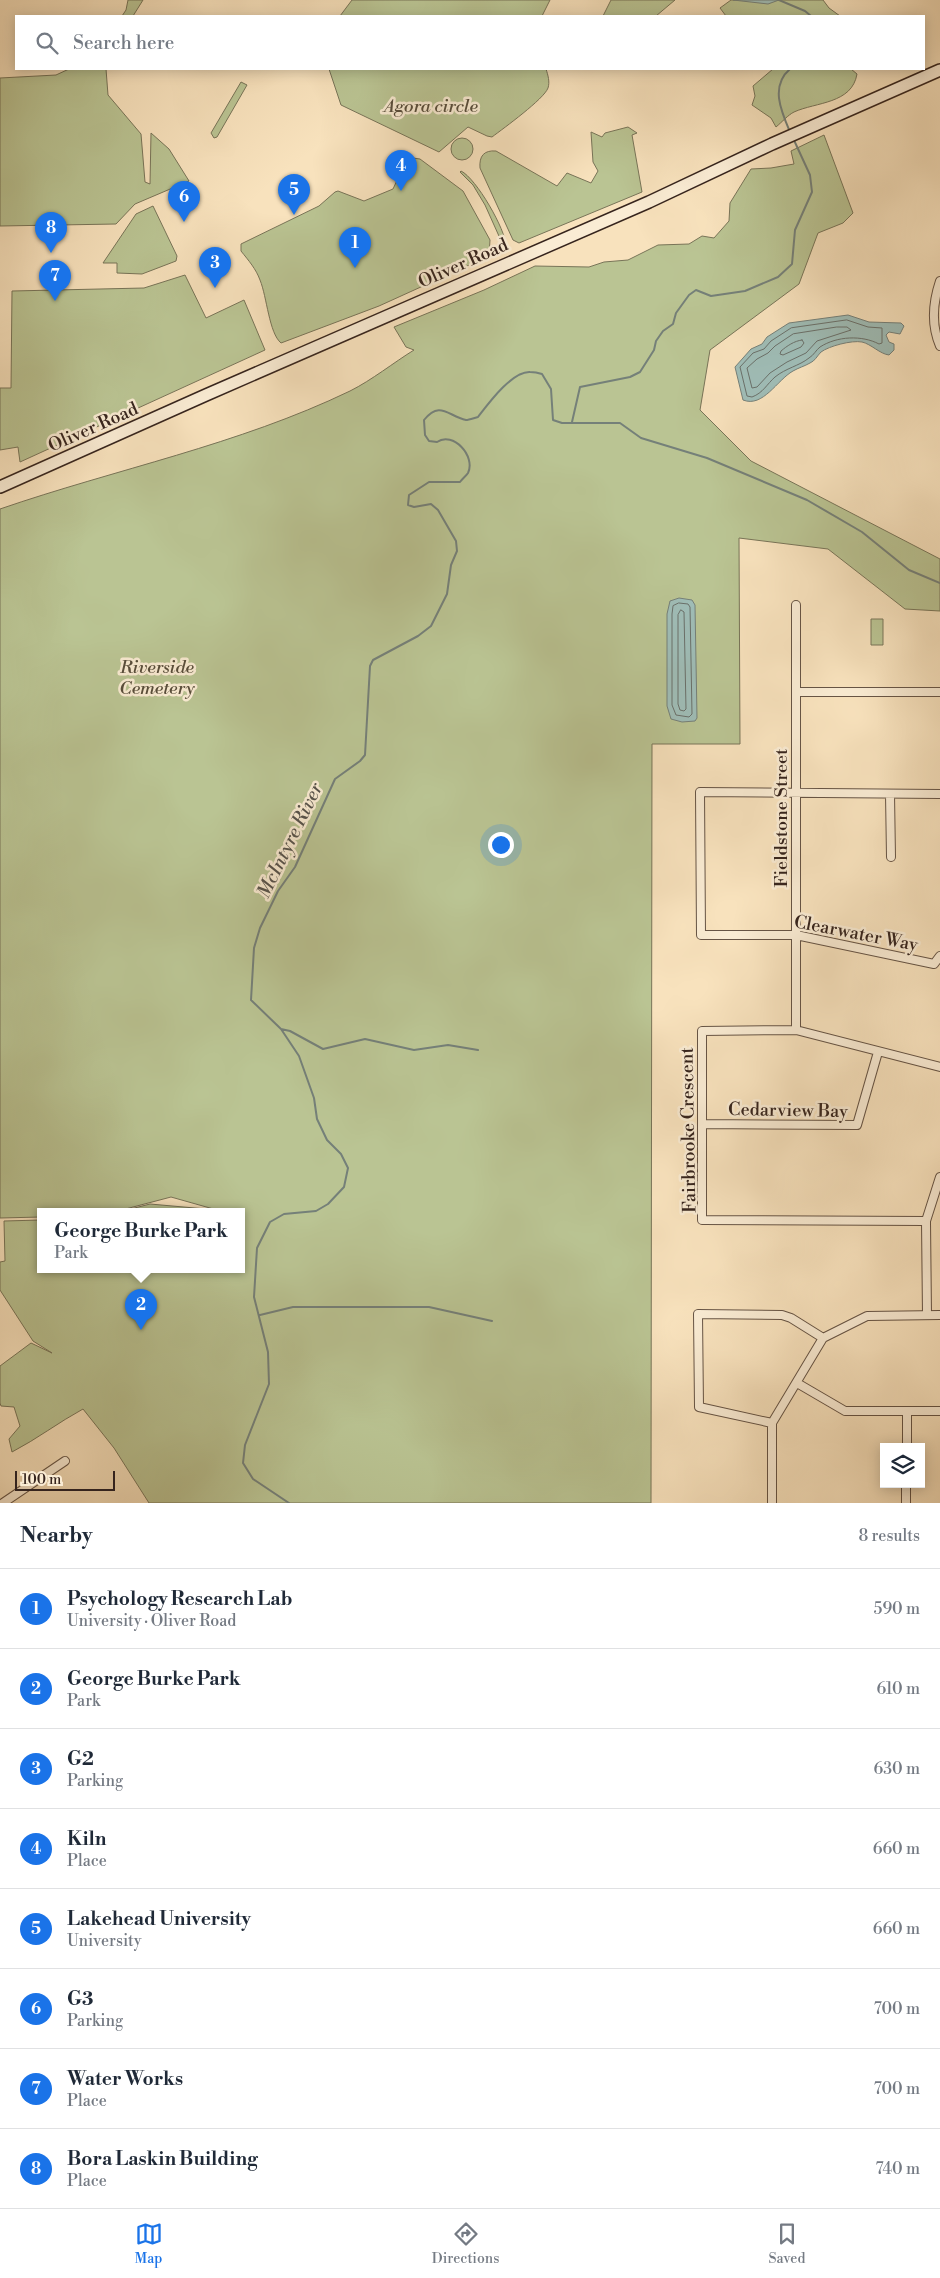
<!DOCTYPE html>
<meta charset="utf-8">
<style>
:root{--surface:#fff;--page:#f6f6f7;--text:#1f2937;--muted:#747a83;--line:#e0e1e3;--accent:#1a73e8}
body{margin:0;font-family:"Libre Bodoni",serif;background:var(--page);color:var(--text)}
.controls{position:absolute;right:15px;bottom:15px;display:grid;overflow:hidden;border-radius:0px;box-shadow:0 2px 12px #0003}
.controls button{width:45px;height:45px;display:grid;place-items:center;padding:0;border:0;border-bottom:1px solid var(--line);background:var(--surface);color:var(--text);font:25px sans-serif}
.scale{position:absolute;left:15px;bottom:12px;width:100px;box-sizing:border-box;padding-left:5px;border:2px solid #36241d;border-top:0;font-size:14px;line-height:18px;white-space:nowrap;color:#36241d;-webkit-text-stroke:4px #faecd4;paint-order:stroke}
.you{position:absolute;left:500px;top:844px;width:18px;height:18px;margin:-12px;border:4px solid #fff;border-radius:50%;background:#1a73e8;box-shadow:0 0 0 8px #1a73e833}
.badge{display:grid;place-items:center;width:32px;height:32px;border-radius:50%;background:var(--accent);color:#fff;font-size:16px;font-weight:700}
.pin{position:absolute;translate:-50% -41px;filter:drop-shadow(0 1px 2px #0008)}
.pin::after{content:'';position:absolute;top:26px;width:18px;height:15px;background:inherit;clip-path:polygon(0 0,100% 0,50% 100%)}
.popup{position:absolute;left:37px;top:1208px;width:208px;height:65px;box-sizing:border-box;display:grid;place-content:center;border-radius:0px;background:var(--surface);filter:drop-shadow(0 1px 4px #0005);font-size:16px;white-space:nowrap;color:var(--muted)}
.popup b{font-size:19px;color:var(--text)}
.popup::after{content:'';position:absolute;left:50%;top:100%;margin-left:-10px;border:10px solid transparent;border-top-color:var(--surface)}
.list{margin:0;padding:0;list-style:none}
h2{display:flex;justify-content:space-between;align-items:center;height:65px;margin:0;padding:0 20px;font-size:21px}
h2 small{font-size:16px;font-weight:400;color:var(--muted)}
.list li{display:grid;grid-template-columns:32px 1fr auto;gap:15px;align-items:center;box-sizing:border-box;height:80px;padding:0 20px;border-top:1px solid var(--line)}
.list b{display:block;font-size:19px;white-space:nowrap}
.list p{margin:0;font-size:16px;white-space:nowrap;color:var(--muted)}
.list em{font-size:16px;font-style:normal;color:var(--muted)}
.icon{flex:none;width:28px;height:28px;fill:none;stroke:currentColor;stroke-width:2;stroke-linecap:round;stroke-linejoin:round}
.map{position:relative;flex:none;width:940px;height:1503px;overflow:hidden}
.search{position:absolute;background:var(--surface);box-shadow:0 2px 12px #0003;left:15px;right:15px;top:15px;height:55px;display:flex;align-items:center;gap:12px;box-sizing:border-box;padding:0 18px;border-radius:0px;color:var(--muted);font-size:19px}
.sheet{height:705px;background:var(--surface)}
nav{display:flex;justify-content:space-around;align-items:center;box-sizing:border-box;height:70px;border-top:1px solid var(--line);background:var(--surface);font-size:14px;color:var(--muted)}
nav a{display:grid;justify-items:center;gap:2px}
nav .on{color:var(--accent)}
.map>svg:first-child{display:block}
.green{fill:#bac493;stroke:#787458}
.water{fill:#9fbdb7;stroke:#758079}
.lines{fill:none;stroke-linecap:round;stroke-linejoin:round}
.shore{stroke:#6a706a;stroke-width:1}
.stream{stroke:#758079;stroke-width:2}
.street-casing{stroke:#665445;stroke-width:10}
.secondary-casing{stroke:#36241d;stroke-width:14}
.street{stroke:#faecd4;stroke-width:8}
.secondary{stroke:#faecd4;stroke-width:11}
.labels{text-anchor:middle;stroke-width:5;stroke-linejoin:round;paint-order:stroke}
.park-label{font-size:18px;font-style:italic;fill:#574c3a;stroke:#faecd4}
.street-label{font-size:18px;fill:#36241d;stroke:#faecd4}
.water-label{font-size:19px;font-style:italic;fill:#56524b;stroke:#faecd4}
</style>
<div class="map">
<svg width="940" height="1503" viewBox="0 0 940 1503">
<rect width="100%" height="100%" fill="#f8e2bd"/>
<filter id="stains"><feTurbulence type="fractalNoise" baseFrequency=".004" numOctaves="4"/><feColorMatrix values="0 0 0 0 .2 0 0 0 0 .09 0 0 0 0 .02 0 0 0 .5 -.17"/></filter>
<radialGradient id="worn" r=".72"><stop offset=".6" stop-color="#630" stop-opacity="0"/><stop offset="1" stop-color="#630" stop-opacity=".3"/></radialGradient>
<path class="green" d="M128,0H143L133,16H122L126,10Z
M352,0H550L542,16H340Z
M611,0H675L656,16H603Z
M731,0H823L829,8L840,16H726L720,8Z
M69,69H106L108,95L141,134L145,182L150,184L151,133L169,149L189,181L135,204L116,224L0,226V78L56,75Z
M329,69H546C548,75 550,82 548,88C544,99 504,128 492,137L487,136L468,127L439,152L341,105Z
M773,69H851L857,74C852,104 816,102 794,112C788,115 782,122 776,127L771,118L752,105L755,96L753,86Z
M241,82L247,85L217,137L214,138L211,133Z
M628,127L637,133L632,135L642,192L519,243L513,240L480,168C479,156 484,150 496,151L557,186L567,173L591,183L598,171L593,162L591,132L602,137L605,133Z
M824,135L853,213L843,223L818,233L799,284L710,350L700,410L751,461L940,559V611L905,609L828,549L739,538L740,744H652L651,1503H149L114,1448L83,1409C59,1422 37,1439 12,1452L9,1439L20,1426L14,1407L1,1406L0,1403V1366L31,1343L52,1353L33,1341L0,1290V1262L5,1261L4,1221L41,1220V1269H241V1211H123L150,1204L217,1210L171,1197L118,1211H41V1217L0,1218V509C116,469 238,445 350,391C372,380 393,363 414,350L406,347L394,327L484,290L535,266L589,267L604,262L628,260L658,245L689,244L702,236L714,238L729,221L730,203L751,169L771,168L794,164L791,151Z
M451 149a11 11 0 1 1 22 0a11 11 0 1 1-22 0Z
M413,158L420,159L463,191L490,240L489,256L379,306L281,343C269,333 267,297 260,280C256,269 249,261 241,251V244L319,206L335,192L338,191L364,201L393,189L400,174Z
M461,171C476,178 506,230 506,246L503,245L485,205L473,185L460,172Z
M153,206L177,256L176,261L142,274L117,273V263H103L136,214Z
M185,275L206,318L244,300L265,350L20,462L18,447L0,450V388H11L12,291L144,288Z
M871,619H883V645H871Z"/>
<path class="water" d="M733,0H779L768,4Z
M848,315L869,322L901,323L904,326L900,334L889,332L886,335L889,342L894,344V350L889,355C880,354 871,344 862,342C852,340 829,346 821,352C817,356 815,361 810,363C805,366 798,368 793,371C777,380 763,408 743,400L735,367L751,349L762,344L767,337L789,323Z
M679,598L692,600L695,605L697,718L695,721L682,722L671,719L667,706V614L670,601Z"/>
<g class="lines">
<path class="shore" d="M847,320L868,327L882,328V343L879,344C862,335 837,336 820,347C816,350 814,355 809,358C799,366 786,368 775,377C767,384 763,393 752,397L747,396L740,367L753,353L764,349L771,341L791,328Z
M837,327H847L851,330L817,341L806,353L787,362L770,373L757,387L752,388L747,368L757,359L768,353L775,346L793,334Z
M802,340L804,343L801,347L783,355L780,354L781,351C787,346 794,341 802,340Z
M679,603L688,604L690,607L692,714L689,717L676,715L672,705V614L673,606Z
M681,610L684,612L686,709L684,711L680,710L678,704V615Z"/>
<path class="stream" d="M779,0L805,11L811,16
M790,132C781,111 770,86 790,69
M572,422L580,387L630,377L640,372L654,350L656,341L663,331L673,324L676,313L689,295L696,290L711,296L745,291L778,277L792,264L795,230L812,192L810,175L793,138
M281,1029L290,1031L323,1049L365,1039L414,1050L448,1045L478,1050
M260,1315L293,1307H429L492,1321
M289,1503L253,1479L243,1463L245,1445L269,1384L268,1352L254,1297L257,1248L270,1222L284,1214L316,1211L328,1204L344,1187L348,1168L341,1154L327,1140L317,1119L314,1098L299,1056L281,1029L251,1000L254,948L260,928L278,891L295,867L335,779L360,761L365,755L370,666L373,660L418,636L431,626L447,594L451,565L457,551L456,541L438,510L431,504L414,507L408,505L409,495L429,482H460C462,479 466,476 468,473C476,456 453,431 437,442L429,441L425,435L424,420C440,400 448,416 466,420C469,420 474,418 478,417C488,404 512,371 530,372C534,372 539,373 542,374L551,389L553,420L562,423H620L641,438L707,458L807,500L862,532L909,570L940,583"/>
<defs>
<path id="street" d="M940,281C933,302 931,325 940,346
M796,605V1030
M796,692H940
M890,794L891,857
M940,794L700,792L701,935H796L934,964L940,956
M702,1124L857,1125L878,1052
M926,1221L702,1220V1031L796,1030L940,1067
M927,1315L926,1221L940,1177
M797,1383L845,1411H940
M772,1423L699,1407L698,1314L782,1315L791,1318L823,1338
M907,1447V1411
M906,1484V1503
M3,1503L65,1461
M772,1503V1423L823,1338L867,1316L940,1315"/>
<path id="secondary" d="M0,487L206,395L649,202L772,144L940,70"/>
</defs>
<use href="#street" class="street-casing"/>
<use href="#secondary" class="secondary-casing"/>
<use href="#street" class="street"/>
<use href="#secondary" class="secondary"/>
</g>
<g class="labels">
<g class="park-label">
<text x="431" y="112">Agora circle</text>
<text x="157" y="673">Riverside<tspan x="157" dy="21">Cemetery</tspan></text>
</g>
<g class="street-label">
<text transform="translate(463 263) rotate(-24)" y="6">Oliver Road</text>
<text transform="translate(93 427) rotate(-24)" y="6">Oliver Road</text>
<text transform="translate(781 818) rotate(-90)" y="6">Fieldstone Street</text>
<text transform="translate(856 933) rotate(11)" y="6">Clearwater Way</text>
<text transform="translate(788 1110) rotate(1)" y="6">Cedarview Bay</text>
<text transform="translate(688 1130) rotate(-91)" y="6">Fairbrooke Crescent</text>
</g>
<g class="water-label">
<text transform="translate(289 840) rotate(-64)" y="7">McIntyre River</text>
</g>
</g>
<rect width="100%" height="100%" filter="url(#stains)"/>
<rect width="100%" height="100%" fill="url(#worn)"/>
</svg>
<div class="controls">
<button><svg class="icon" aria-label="layers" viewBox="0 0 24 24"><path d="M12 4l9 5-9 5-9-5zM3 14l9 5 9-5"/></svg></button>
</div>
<div class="scale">100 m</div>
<div class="you"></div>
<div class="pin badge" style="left:355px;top:268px">1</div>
<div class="pin badge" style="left:141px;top:1330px">2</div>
<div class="popup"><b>George Burke Park</b>Park</div>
<div class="pin badge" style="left:215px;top:288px">3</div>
<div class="pin badge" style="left:401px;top:191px">4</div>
<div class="pin badge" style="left:294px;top:215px">5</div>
<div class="pin badge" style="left:184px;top:222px">6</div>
<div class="pin badge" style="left:55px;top:301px">7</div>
<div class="pin badge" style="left:51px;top:253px">8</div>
<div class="search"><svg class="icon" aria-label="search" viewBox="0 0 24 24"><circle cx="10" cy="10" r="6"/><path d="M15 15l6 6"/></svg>Search here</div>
</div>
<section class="sheet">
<h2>Nearby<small>8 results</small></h2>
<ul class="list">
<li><span class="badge">1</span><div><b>Psychology Research Lab</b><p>University · Oliver Road</p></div><em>590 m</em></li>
<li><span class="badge">2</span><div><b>George Burke Park</b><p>Park</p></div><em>610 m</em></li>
<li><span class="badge">3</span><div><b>G2</b><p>Parking</p></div><em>630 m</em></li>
<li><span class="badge">4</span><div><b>Kiln</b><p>Place</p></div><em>660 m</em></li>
<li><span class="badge">5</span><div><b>Lakehead University</b><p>University</p></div><em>660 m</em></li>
<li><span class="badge">6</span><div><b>G3</b><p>Parking</p></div><em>700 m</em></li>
<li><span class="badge">7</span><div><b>Water Works</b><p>Place</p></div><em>700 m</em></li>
<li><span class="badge">8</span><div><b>Bora Laskin Building</b><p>Place</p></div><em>740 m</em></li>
</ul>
</section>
<nav>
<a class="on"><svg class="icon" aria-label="map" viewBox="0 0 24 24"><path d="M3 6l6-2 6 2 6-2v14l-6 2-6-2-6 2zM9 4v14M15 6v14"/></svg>Map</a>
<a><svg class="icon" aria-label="directions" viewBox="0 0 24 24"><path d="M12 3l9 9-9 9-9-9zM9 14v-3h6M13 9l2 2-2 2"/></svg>Directions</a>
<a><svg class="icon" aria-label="saved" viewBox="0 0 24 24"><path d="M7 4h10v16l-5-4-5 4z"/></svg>Saved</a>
</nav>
